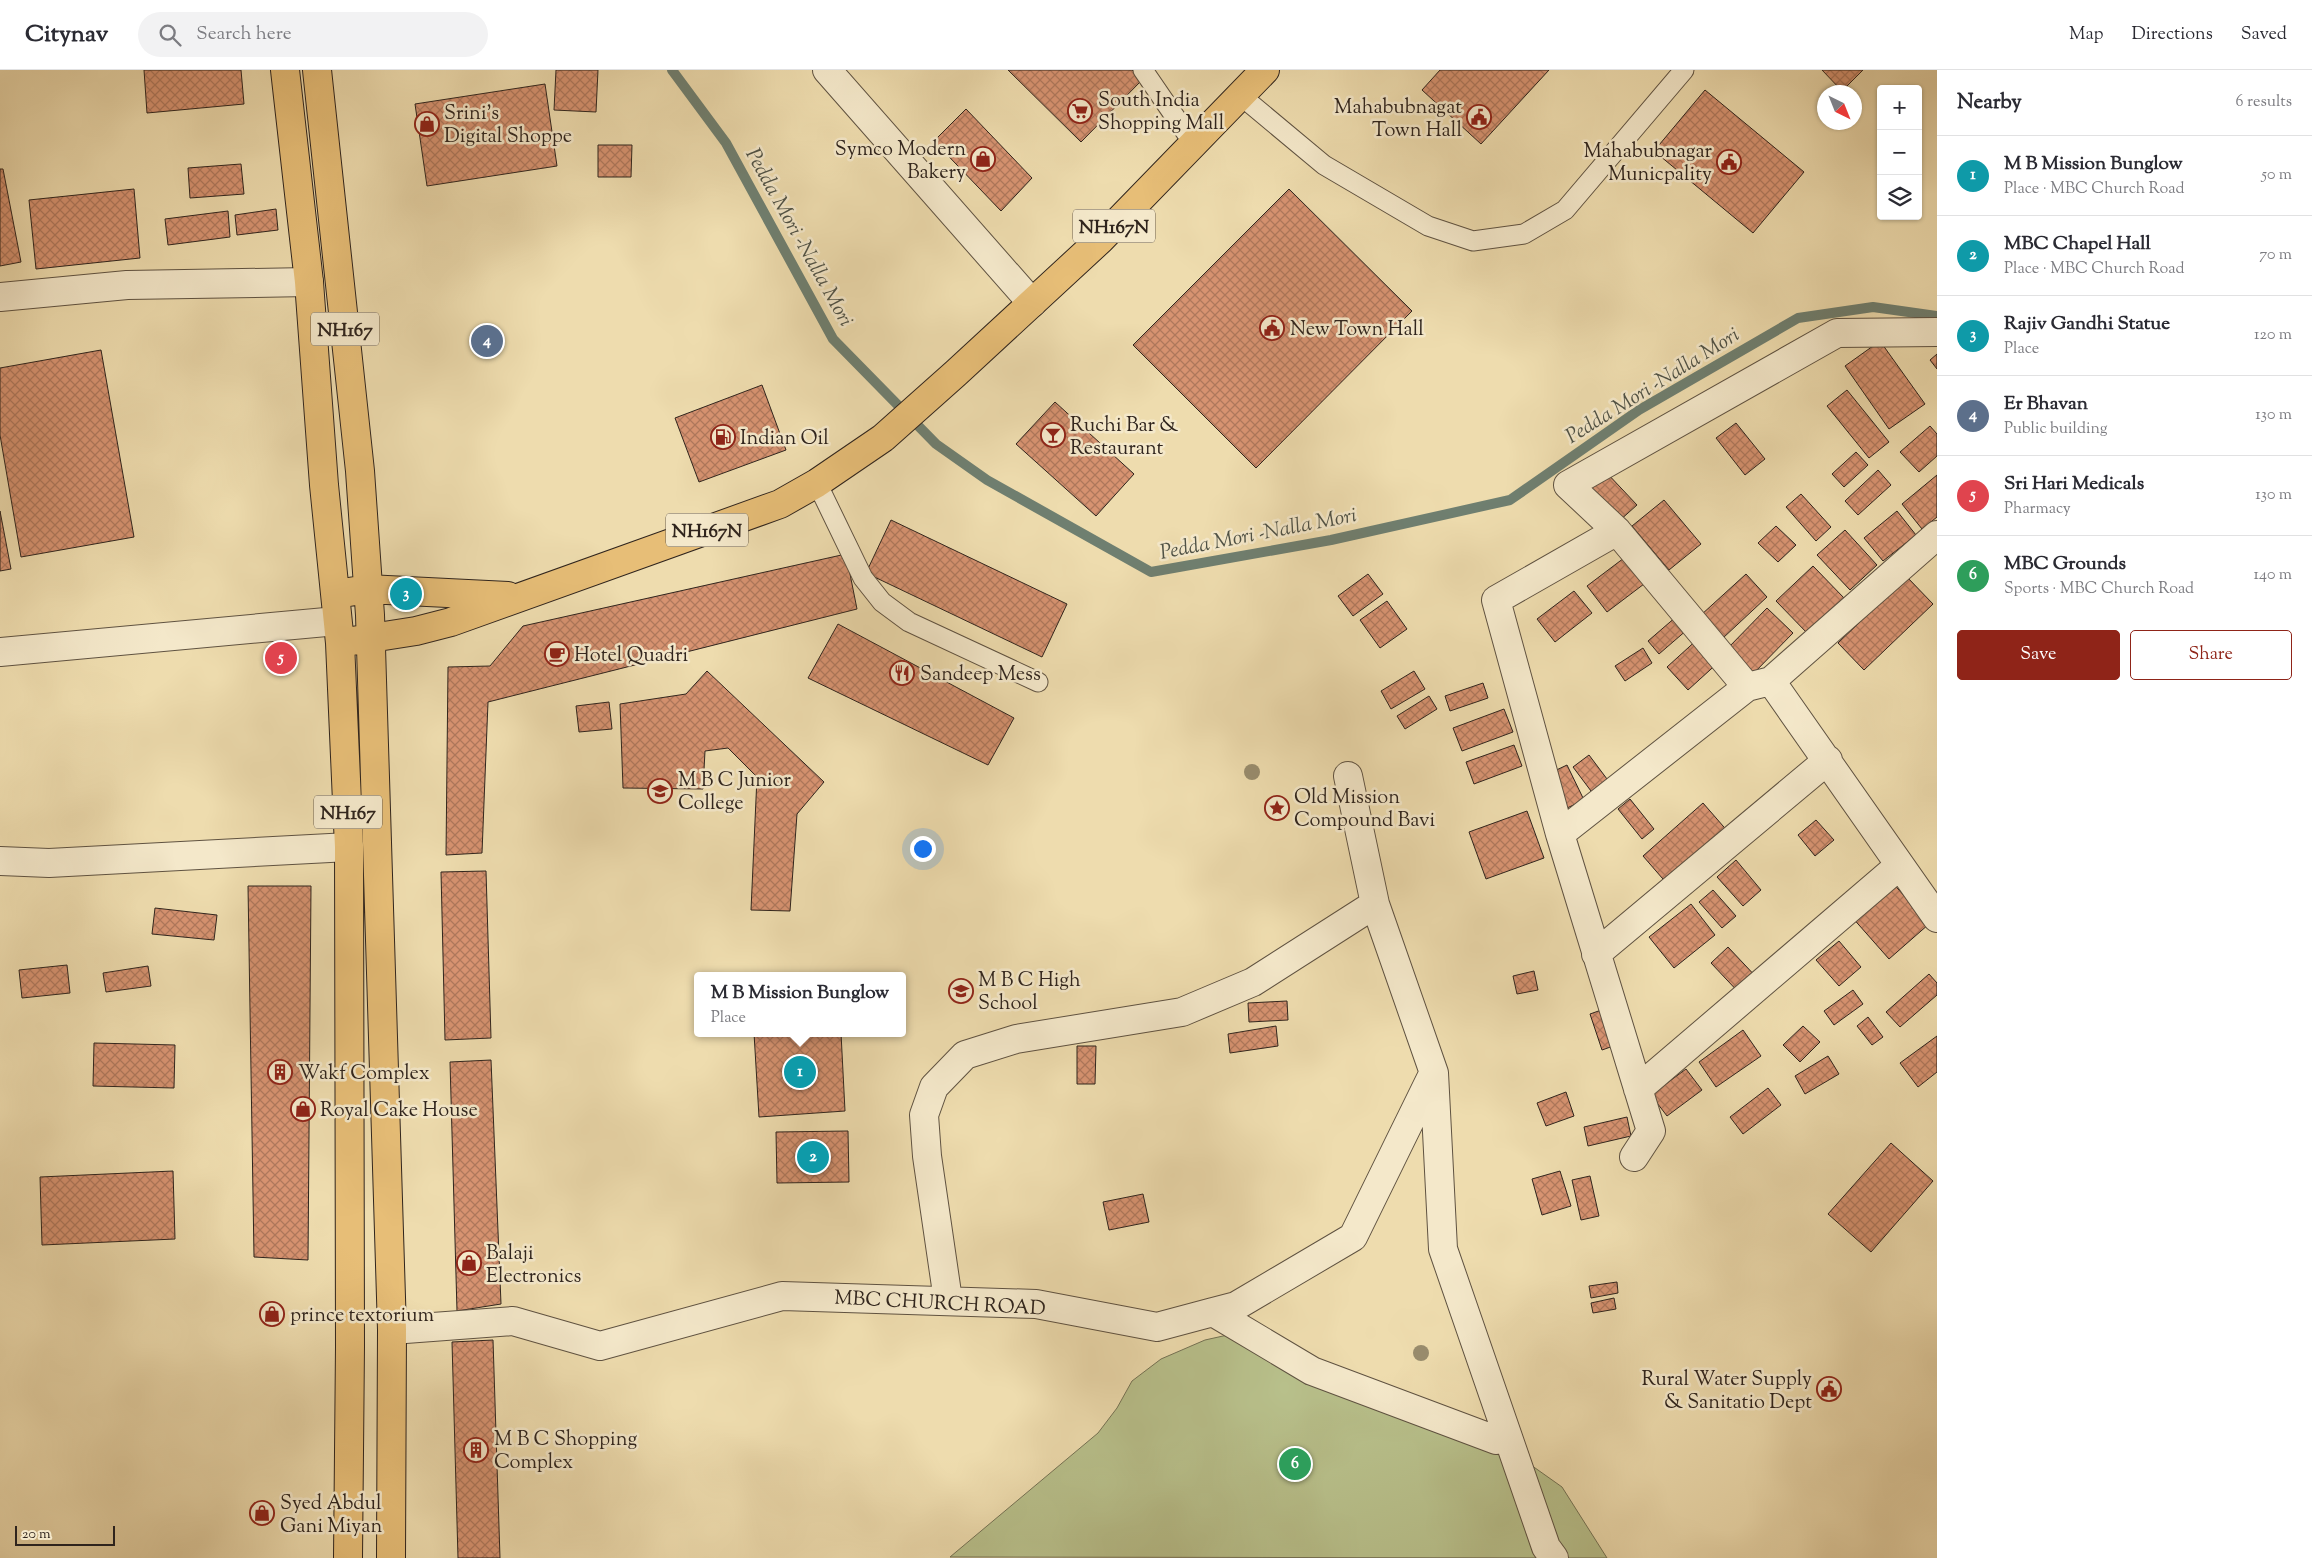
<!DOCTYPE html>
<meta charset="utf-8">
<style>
:root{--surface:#fff;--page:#f2f2f3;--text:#2b2b33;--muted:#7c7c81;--line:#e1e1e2;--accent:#8f2418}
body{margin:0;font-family:"Sorts Mill Goudy",serif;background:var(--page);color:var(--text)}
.controls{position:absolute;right:15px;top:15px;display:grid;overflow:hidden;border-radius:5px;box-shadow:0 1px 4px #0004}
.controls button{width:45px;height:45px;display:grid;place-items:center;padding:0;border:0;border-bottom:1px solid var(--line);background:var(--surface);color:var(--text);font:25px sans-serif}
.compass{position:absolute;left:1817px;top:15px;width:45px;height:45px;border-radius:50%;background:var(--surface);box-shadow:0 1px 4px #0004;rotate:137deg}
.scale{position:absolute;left:15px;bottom:12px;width:100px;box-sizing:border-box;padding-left:5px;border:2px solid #2f241d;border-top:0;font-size:14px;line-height:18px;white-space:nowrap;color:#2f241d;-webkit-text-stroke:4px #f4e8ca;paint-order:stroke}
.you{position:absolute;left:922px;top:778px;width:18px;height:18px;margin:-12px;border:4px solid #fff;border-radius:50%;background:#1a73e8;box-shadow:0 0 0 8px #1a73e833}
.badge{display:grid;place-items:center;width:32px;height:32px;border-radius:50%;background:var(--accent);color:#fff;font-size:16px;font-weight:700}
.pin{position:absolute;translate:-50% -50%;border:2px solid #fff;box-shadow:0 1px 5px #0006}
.popup{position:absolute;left:694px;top:902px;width:212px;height:65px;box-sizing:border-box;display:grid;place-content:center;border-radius:5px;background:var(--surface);filter:drop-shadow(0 1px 4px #0005);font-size:16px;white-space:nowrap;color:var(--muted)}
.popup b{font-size:19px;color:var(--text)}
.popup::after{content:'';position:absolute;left:50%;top:100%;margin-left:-10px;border:10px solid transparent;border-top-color:var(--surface)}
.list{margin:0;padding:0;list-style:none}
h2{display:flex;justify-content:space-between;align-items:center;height:65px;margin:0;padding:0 20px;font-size:21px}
h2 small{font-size:16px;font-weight:400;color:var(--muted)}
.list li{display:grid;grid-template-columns:32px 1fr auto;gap:15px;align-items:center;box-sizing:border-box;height:80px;padding:0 20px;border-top:1px solid var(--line)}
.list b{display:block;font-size:19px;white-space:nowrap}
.list p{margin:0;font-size:16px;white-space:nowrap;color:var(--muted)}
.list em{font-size:16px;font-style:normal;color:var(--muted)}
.actions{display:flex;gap:10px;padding:15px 20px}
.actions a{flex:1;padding:11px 0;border:1px solid var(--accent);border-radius:5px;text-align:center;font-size:18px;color:var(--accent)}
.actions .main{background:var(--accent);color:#fff}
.icon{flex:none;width:28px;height:28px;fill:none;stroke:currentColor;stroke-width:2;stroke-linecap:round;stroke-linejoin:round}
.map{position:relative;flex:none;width:1937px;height:1488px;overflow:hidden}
header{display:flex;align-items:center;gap:30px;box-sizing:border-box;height:70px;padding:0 25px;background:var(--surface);border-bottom:1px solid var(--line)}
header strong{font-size:24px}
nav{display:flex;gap:28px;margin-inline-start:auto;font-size:18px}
.search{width:350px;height:45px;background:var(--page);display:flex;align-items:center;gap:12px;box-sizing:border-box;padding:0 18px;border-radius:28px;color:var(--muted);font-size:19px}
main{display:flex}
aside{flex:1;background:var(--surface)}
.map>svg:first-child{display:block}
.green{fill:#b8c08b;stroke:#747254}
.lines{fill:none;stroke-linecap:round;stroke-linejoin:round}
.stream{stroke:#6f7f70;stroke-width:10}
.building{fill:url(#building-cross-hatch);stroke:#2f241d}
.lane-casing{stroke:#5f5241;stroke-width:21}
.street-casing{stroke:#5f5241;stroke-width:30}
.highway-casing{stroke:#2f241d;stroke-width:30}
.lane{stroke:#f4e8ca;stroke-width:19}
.street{stroke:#f4e8ca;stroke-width:28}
.highway{stroke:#e7be77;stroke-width:28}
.tree{fill:#988c6d}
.labels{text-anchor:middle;stroke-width:5;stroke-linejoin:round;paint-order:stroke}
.shield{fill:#f4e8ca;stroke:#6a5f51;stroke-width:1}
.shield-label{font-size:19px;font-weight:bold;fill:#2f241d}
.poi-label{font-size:20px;fill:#2f241d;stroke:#f4e8ca;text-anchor:start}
.street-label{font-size:20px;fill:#2f241d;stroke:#f4e8ca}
.water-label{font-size:21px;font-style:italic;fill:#4f5246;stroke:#f4e8ca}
</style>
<header>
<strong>Citynav</strong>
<div class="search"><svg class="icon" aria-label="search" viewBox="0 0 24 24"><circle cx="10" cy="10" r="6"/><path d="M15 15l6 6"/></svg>Search here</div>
<nav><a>Map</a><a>Directions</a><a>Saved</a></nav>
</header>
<main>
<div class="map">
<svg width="1937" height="1488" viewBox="0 0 1937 1488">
<defs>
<pattern id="building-cross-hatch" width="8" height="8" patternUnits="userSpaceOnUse" patternTransform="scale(1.25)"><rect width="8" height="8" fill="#d79371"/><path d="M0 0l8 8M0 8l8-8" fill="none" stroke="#af785c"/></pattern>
</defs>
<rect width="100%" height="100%" fill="#eedcae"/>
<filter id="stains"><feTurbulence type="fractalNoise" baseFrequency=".004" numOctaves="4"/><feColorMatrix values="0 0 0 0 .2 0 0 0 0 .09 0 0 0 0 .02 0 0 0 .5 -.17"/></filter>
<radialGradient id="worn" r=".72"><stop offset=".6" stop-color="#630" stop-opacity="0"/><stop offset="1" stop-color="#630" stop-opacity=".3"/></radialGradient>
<path class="green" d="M1241,1262L1480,1359L1562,1417L1607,1488L950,1487L1098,1363L1117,1338L1132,1311L1161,1289L1205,1270Z"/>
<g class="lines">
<path class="stream" d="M672,0L726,73L833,269L936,374L987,410L1151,502L1331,470L1510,430L1639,340L1798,248L1873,237L1937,246"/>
</g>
<path class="building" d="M144,0H241L244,34L147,43Z
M556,0H598L596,42L554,40Z
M1008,0H1132L1142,10L1081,72Z
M1440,0H1549L1481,74L1422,20Z
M1822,0H1863L1842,21Z
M545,14L557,96L427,116L415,34Z
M1705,20L1804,102L1753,163L1654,81Z
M966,39L1032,108L1001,141L934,71Z
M598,75H632L631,107H598Z
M241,94L244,124L190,128L188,98Z
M0,99H3L21,192L0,196Z
M134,119L140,188L36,199L29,130Z
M1289,119L1412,241L1256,398L1133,275Z
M276,139L278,160L237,165L235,145Z
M228,141L230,167L168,175L165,149Z
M1880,271L1925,334L1889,359L1845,296Z
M101,280L134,467L21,487L0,365V298Z
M1937,284V299L1930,290Z
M762,315L786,380L699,412L675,348Z
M1847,320L1889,372L1869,388L1827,336Z
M1055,332L1134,404L1096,446L1016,374Z
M1736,353L1765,389L1745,405L1716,368Z
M1930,356L1937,364V386L1919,402L1900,382Z
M1856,382L1868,395L1844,417L1832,404Z
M1878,400L1891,415L1858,445L1845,431Z
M1605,401L1637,435L1618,452L1587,418Z
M1937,405V447L1922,459L1902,434Z
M1801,424L1831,457L1816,471L1786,437Z
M1664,430L1701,474L1669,500L1632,456Z
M0,441L11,499L0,501Z
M1897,441L1916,465L1883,491L1864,468Z
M891,450L1067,534L1042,587L866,503Z
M1776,456L1796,475L1778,492L1758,473Z
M1845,460L1877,495L1850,520L1817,485Z
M846,484L857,539L488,632L482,783L446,785L448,597L490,596L523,556Z
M1624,488L1644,514L1607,542L1587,516Z
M1813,496L1845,529L1809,565L1776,531Z
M1368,504L1383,524L1353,546L1338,526Z
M1746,504L1767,527L1723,568L1701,545Z
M1907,507L1933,534L1864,600L1838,573Z
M1574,521L1592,543L1555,572L1537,549Z
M1387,531L1407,559L1380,578L1360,550Z
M1767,538L1793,563L1752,605L1727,579Z
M1677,546L1688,559L1659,584L1648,571Z
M838,554L1014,648L988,695L808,608Z
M1700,567L1721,590L1688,620L1667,597Z
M1643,578L1652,593L1625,611L1615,596Z
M707,601L824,712L797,744L790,841L751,840L757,707L728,678L705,681L703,719L623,718L620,634L686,624Z
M1414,601L1425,619L1391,639L1381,621Z
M1483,613L1488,628L1450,641L1445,626Z
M1429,626L1437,639L1405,659L1397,646Z
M609,632L612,659L579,662L576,636Z
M1504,639L1513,662L1462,681L1453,658Z
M1514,675L1522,696L1474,714L1466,692Z
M1589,685L1610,713L1594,725L1573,697Z
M1567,695L1584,730L1565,739L1548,704Z
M1630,729L1654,759L1642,769L1618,739Z
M1703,733L1730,764L1669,816L1643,786Z
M1527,741L1544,788L1486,809L1469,762Z
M1816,750L1834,770L1815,786L1798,765Z
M1736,790L1761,820L1743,836L1717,807Z
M486,801L491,968L445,970L441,802Z
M1891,811L1929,854L1889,889L1851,846Z
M248,816H311L308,1190L254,1187Z
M1713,820L1736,846L1722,858L1699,832Z
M1691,834L1715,865L1674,898L1649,867Z
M155,838L217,845L214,870L152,864Z
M1839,871L1861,897L1839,916L1816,890Z
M1728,877L1760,911L1743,927L1711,893Z
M67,895L70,923L22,928L19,900Z
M148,896L151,916L106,922L103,903Z
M1534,901L1538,920L1517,924L1513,906Z
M1929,904L1937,913V925L1900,957L1886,942Z
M1853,920L1863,934L1834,955L1824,941Z
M1287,931L1288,950L1249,952L1248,933Z
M1607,938L1619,974L1602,980L1590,944Z
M1868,947L1883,967L1872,975L1857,956Z
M1276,956L1278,976L1230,983L1228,964Z
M1803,956L1820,972L1800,992L1783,975Z
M1743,960L1761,986L1716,1017L1699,992Z
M754,963H841L845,1041L759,1047Z
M1937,966V1002L1918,1017L1900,993Z
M94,973L175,975L174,1018L93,1016Z
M1077,976H1096L1095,1014H1077Z
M1828,986L1839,1004L1805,1024L1795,1006Z
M491,990L501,1234L457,1241L450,992Z
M1686,999L1702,1020L1667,1046L1651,1025Z
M1768,1018L1781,1035L1743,1064L1730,1047Z
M1566,1022L1574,1046L1546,1056L1537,1033Z
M1627,1047L1631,1066L1588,1076L1584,1057Z
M848,1061L849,1112L777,1113L776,1062Z
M1891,1073L1933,1111L1871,1182L1828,1144Z
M173,1101L175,1169L42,1175L40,1107Z
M1560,1101L1571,1136L1542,1145L1532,1109Z
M1590,1106L1599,1146L1581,1150L1572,1110Z
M1143,1124L1149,1152L1109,1160L1103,1132Z
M1617,1212L1618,1223L1591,1228L1589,1216Z
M1614,1228L1616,1239L1593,1243L1591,1233Z
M493,1270L500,1488H458L452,1272Z"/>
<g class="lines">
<defs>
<path id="lane" d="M1143,0L1193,73
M1240,25L1324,95L1428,156L1473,171L1524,164L1565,140L1684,0
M817,413L863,508L882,532L909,552L1038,612"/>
<path id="street" d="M827,0L1032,233
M0,227L127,215L309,212
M1937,465L1771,611L1937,848
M0,582L337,551
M1771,611L1747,617L1617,461L1568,415L1837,263L1937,262
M1348,706L1375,834L1434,1003L1443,1179L1546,1477L1554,1488
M1560,764L1496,530L1617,461
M0,791L49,793L349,777
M1596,884L1828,690
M1638,1019L1900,795
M1634,1087L1651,1061L1560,764L1747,617
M948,1230L927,1086L924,1045L934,1017L965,985L1016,969L1182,942L1253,912L1375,834
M1213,1242L1236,1236L1353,1167L1433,1004
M392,1260L513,1251L600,1276L782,1226L1036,1234L1157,1257L1213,1242L1312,1301L1496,1370"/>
<path id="highway" d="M285,0L309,212L324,415L340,573L349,777L350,1276L348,1488
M317,0L360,401L370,545L392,1260L391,1488
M349,522L367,519L508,526
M352,571L416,561L451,552L780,434L817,413L883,368L956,303L1100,170L1265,0"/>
</defs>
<use href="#lane" class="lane-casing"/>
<use href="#street" class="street-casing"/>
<use href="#highway" class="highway-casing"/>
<use href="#lane" class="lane"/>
<use href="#street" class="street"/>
<use href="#highway" class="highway"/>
</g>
<g class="tree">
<circle cx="1252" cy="702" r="8"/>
<circle cx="1421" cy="1283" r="8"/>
</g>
<defs>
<symbol id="supermarket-ring" viewBox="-11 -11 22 22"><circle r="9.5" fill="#f4e8ca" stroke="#8f2418" stroke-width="1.5"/><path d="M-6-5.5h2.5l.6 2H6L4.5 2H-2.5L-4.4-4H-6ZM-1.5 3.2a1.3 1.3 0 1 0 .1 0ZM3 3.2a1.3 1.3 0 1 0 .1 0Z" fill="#8f2418"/></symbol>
<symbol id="civic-ring" viewBox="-11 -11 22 22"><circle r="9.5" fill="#f4e8ca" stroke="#8f2418" stroke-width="1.5"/><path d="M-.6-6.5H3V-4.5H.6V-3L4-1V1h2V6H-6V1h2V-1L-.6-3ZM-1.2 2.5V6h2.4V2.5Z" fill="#8f2418"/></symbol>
<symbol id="shop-ring" viewBox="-11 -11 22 22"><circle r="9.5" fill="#f4e8ca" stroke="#8f2418" stroke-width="1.5"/><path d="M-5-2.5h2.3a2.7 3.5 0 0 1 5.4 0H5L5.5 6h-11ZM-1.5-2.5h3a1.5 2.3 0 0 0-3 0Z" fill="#8f2418"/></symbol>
<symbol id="bar-ring" viewBox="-11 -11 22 22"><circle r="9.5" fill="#f4e8ca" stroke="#8f2418" stroke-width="1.5"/><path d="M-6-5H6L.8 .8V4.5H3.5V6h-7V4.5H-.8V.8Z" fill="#8f2418"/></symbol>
<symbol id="fuel-ring" viewBox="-11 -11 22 22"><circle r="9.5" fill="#f4e8ca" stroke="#8f2418" stroke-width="1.5"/><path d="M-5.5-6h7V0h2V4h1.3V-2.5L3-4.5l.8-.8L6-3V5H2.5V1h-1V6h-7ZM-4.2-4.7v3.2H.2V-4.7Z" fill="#8f2418"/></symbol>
<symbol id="cafe-ring" viewBox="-11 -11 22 22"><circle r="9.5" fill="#f4e8ca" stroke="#8f2418" stroke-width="1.5"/><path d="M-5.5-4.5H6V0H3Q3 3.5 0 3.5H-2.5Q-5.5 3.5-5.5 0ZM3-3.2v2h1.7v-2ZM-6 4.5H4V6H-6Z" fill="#8f2418"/></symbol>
<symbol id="restaurant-ring" viewBox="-11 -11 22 22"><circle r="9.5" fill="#f4e8ca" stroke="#8f2418" stroke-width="1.5"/><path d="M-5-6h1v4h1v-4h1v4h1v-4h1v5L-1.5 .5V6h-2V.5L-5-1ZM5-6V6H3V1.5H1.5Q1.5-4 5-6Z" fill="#8f2418"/></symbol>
<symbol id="university-ring" viewBox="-11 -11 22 22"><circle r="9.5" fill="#f4e8ca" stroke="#8f2418" stroke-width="1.5"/><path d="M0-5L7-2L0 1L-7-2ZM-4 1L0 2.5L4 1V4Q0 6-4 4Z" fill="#8f2418"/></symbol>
<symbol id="sight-ring" viewBox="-11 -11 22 22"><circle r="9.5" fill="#f4e8ca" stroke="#8f2418" stroke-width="1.5"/><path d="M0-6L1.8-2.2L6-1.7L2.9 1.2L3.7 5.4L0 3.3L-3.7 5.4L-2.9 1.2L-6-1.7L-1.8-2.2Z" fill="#8f2418"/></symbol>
<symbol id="school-ring" viewBox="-11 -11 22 22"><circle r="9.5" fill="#f4e8ca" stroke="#8f2418" stroke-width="1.5"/><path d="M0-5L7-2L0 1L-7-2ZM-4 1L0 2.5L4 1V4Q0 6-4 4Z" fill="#8f2418"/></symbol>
<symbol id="building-ring" viewBox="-11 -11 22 22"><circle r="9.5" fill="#f4e8ca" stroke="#8f2418" stroke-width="1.5"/><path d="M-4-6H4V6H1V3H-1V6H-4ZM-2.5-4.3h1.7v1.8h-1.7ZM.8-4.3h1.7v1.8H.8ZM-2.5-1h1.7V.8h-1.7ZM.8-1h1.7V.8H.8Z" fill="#8f2418"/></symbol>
</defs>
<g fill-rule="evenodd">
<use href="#supermarket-ring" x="1066" y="27" width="28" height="28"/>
<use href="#civic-ring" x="1465" y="33" width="28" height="28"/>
<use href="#shop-ring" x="413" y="40" width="28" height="28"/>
<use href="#shop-ring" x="969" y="75" width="28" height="28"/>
<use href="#civic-ring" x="1715" y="78" width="28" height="28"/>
<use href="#civic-ring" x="1258" y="244" width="28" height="28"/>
<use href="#bar-ring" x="1039" y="351" width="28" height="28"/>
<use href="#fuel-ring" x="709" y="353" width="28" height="28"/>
<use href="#cafe-ring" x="543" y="570" width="28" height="28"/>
<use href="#restaurant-ring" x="888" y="589" width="28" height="28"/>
<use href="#university-ring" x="646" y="707" width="28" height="28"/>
<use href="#sight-ring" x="1263" y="724" width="28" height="28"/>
<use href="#school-ring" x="947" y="907" width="28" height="28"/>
<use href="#building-ring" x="266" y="988" width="28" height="28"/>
<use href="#shop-ring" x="289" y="1025" width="28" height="28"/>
<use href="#shop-ring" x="455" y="1179" width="28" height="28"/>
<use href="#shop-ring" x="258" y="1230" width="28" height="28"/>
<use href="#civic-ring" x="1815" y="1305" width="28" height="28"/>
<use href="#building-ring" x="462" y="1366" width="28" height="28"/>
<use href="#shop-ring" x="248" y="1429" width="28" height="28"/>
</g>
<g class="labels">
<g class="shield">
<rect x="1073" y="139.5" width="82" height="33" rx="4"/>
<rect x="311" y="242.5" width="68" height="33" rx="4"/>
<rect x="666" y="443.5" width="82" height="33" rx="4"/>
<rect x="314" y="725.5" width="68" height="33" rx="4"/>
</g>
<g class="shield-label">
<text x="1114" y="163">NH167N</text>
<text x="345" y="266">NH167</text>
<text x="707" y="467">NH167N</text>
<text x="348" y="749">NH167</text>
</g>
<g class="poi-label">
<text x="1098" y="36">South India<tspan x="1098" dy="23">Shopping Mall</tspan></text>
<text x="1462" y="43" text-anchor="end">Mahabubnagat<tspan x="1462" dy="23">Town Hall</tspan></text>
<text x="444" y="49">Srini’s<tspan x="444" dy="23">Digital Shoppe</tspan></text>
<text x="966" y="85" text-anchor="end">Symco Modern<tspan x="966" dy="23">Bakery</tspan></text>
<text x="1712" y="87" text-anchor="end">Mahabubnagar<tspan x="1712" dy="23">Municpality</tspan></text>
<text x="1290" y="265">New Town Hall</text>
<text x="1070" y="361">Ruchi Bar &amp;<tspan x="1070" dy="23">Restaurant</tspan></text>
<text x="740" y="374">Indian Oil</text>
<text x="574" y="591">Hotel Quadri</text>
<text x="920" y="610">Sandeep Mess</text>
<text x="678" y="716">M B C Junior<tspan x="678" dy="23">College</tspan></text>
<text x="1294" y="733">Old Mission<tspan x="1294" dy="23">Compound Bavi</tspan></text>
<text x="978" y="916">M B C High<tspan x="978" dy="23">School</tspan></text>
<text x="298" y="1009">Wakf Complex</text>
<text x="320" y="1046">Royal Cake House</text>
<text x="486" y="1189">Balaji<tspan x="486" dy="23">Electronics</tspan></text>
<text x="290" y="1251">prince textorium</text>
<text x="1812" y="1315" text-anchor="end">Rural Water Supply<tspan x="1812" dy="23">&amp; Sanitatio Dept</tspan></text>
<text x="494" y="1375">M B C Shopping<tspan x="494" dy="23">Complex</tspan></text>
<text x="280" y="1439">Syed Abdul<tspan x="280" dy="23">Gani Miyan</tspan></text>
</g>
<g class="street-label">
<text transform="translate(940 1232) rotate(3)" y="7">MBC CHURCH ROAD</text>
</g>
<g class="water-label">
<text transform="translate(800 167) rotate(61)" y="7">Pedda Mori -Nalla Mori</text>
<text transform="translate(1652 315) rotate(-32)" y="7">Pedda Mori -Nalla Mori</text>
<text transform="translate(1258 463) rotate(-11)" y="7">Pedda Mori -Nalla Mori</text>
</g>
</g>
<rect width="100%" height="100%" filter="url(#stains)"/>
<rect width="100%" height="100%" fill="url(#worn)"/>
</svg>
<div class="controls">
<button>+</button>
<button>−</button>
<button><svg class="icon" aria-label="layers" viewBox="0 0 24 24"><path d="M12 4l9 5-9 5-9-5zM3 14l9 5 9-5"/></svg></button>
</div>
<svg class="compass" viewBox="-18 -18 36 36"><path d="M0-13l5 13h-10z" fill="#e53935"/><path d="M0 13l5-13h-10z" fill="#7c7c81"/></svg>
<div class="scale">20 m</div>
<div class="you"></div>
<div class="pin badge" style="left:800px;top:1002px;background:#0f9aa8">1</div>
<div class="popup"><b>M B Mission Bunglow</b>Place</div>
<div class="pin badge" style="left:813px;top:1087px;background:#0f9aa8">2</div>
<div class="pin badge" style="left:406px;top:524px;background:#0f9aa8">3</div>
<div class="pin badge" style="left:487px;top:271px;background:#5c6f8a">4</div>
<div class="pin badge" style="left:281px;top:588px;background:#e0444e">5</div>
<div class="pin badge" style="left:1295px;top:1394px;background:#2e9e5b">6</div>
</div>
<aside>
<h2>Nearby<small>6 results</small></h2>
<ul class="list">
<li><span class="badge" style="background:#0f9aa8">1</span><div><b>M B Mission Bunglow</b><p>Place · MBC Church Road</p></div><em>50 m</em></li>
<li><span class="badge" style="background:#0f9aa8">2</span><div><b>MBC Chapel Hall</b><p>Place · MBC Church Road</p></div><em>70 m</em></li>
<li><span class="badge" style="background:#0f9aa8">3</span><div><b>Rajiv Gandhi Statue</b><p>Place</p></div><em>120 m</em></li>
<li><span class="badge" style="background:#5c6f8a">4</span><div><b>Er Bhavan</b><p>Public building</p></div><em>130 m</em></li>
<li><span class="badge" style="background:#e0444e">5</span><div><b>Sri Hari Medicals</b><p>Pharmacy</p></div><em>130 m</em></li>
<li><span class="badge" style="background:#2e9e5b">6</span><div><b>MBC Grounds</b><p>Sports · MBC Church Road</p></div><em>140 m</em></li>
</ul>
<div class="actions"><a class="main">Save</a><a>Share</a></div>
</aside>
</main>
